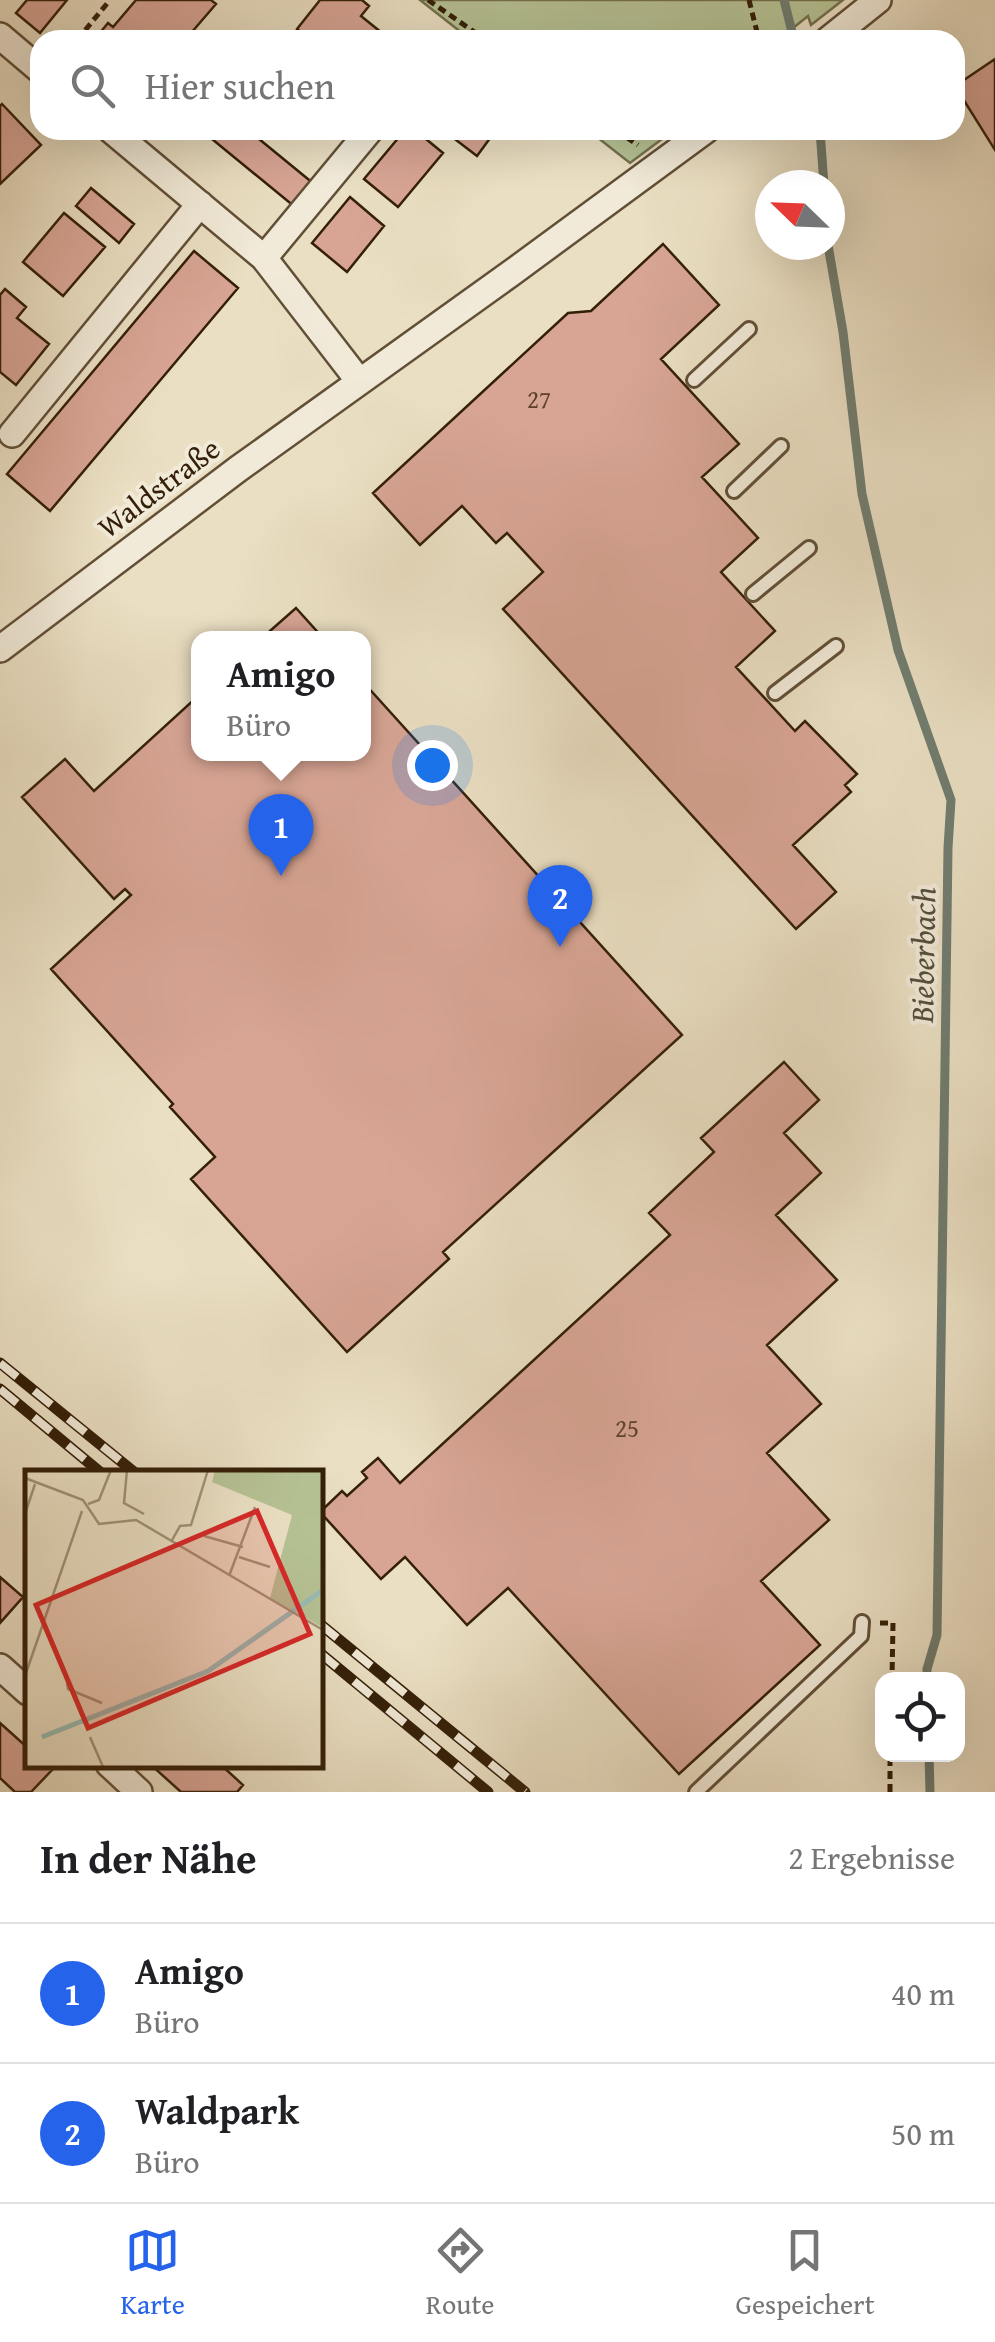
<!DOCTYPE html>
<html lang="de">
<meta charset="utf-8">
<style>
:root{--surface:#fff;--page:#f6f6f6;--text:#202124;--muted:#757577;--line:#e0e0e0;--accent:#2563eb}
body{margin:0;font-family:"Gentium Book Plus",serif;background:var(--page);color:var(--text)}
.controls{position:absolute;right:30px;bottom:30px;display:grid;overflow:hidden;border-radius:20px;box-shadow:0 10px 40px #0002}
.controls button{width:90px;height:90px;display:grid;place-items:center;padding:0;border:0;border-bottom:2px solid var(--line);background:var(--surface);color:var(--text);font:50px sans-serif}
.compass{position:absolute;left:755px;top:170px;width:90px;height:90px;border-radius:50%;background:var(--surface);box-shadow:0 10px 40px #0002;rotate:293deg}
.you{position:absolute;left:432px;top:765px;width:35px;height:35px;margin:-25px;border:8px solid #fff;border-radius:50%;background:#1a73e8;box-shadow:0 0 0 15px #1a73e833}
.badge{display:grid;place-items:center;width:65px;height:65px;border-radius:50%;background:var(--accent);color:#fff;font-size:32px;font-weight:700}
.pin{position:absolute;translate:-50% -82px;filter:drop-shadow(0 2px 5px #0008)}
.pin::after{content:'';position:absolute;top:52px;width:35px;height:30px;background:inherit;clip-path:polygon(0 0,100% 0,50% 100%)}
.popup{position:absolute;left:191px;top:631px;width:180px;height:130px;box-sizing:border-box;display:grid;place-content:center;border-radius:20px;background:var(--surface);filter:drop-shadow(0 2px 8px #0005);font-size:32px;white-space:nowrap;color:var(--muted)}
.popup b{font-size:38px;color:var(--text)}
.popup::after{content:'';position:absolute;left:50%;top:100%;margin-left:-20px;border:20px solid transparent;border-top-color:var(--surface)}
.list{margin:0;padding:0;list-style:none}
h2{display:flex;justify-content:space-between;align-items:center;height:130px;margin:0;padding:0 40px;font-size:42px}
h2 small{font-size:32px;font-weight:400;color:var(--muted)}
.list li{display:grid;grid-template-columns:65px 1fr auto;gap:30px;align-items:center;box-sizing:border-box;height:140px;padding:0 40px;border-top:2px solid var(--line)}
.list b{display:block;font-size:38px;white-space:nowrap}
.list p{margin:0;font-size:32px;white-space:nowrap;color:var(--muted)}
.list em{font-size:32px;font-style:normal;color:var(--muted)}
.icon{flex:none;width:55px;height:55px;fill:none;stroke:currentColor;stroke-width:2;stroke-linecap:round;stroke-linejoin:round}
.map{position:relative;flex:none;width:995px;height:1792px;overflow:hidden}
.search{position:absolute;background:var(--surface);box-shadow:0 10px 40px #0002;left:30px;right:30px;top:30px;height:110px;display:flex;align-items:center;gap:25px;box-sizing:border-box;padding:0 35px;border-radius:30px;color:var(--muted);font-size:38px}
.sheet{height:410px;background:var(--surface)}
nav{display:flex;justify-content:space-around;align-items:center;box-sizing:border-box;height:140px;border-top:2px solid var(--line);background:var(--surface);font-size:28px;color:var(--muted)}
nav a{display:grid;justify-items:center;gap:5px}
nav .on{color:var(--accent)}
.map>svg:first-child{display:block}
.green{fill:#b6c294;stroke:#75704e;stroke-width:2.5}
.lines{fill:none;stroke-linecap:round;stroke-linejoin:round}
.stream{stroke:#707d70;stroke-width:9}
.building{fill:#d8a595;stroke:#341f08;stroke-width:2.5}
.lane-casing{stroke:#624f37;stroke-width:18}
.street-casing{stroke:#624f37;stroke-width:30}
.path{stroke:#341f08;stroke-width:5;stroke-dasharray:8 5;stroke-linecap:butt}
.lane{stroke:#f1ead8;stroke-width:12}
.street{stroke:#f1ead8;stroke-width:25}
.rail-casing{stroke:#341f08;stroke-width:11}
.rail{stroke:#f1ead8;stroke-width:8;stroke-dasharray:22;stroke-linecap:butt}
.labels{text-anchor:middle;stroke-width:8;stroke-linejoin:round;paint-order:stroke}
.number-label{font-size:25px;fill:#5d402b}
.street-label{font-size:30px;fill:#341f08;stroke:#f1ead8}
.water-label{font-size:32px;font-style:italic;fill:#524e3c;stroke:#f1ead8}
.inset-river{fill:none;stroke:#98bcb5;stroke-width:5}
.inset-road{fill:none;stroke:#a19278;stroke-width:2.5}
.view{fill:#d62828;fill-opacity:0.15;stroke:#d62828;stroke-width:5}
.inset-edge{fill:none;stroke:#341f08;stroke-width:5}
</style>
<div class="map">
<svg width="995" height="1792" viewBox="0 0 995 1792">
<rect width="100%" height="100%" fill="#eadfc3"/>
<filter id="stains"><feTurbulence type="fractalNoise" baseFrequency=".002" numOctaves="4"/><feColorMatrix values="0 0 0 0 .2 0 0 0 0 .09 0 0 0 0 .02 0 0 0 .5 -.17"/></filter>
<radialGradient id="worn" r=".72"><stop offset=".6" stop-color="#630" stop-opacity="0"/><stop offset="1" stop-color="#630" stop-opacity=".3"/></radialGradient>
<path class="green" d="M420,0H843L811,25L808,16L778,40H471Z
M588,130H674L630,163Z"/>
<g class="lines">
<path class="stream" d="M784,0L794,40
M820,130L824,185
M828,245L843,332L862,494L898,650L951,800L948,848L937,1635L927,1669V1680
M929,1754L930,1792"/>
</g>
<path class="building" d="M27,0H67L40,33L16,13Z
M136,0H211L216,4L185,40H102L104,38L99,34L108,23L113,27Z
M320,0H362L369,6L361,16L382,33L376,40H311L297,29Z
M995,59V150L955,86Z
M2,104L41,145L0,184V106Z
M201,130H248L314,184L295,207Z
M405,130H415L443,153L398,207L364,179Z
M443,130H496L477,156Z
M91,188L134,224L119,243L76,206Z
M350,197L384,226L347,272L312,243Z
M64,213L105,247L63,296L23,262Z
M663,244L719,305L661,359L739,444L702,477L758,538L721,572L775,631L736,667L795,731L805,721L857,774L845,785L851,792L793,845L836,892L796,929L503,609L543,572L507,533L496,543L462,506L420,545L373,493L568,313L591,311Z
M194,251L238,288L50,511L7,474Z
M5,289L26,307L17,318L49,344L16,385L0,372V295Z
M296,608L323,638H262Z
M364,683L682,1035L443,1252L449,1259L347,1352L191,1179L215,1157L170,1107L173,1104L51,969L131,895L125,889L114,899L22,797L65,759L94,791L198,696V754H364Z
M784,1062L819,1100L784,1133L821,1173L776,1215L837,1280L767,1345L821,1404L767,1453L829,1520L761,1581L820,1645L679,1774L508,1588L467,1625L405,1557L381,1579L320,1512L342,1491L347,1496L367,1478L362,1472L378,1458L400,1483L670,1235L649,1213L714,1152L701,1138Z
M0,1577L23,1597L0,1623Z
M0,1723L28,1748V1764H46L52,1770L31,1792H15L0,1778Z
M150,1764H220L243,1785L237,1792H181Z"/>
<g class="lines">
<defs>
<path id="lane" d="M694,380L749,329
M734,491L781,446
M753,594L809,548
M775,693L836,646
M696,1792L861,1636L862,1622"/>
<path id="street" d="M0,36L40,70
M828,40L878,0
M111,130L264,258L359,381
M264,258L370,130
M12,434L200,204
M0,649L238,469L510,274L706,130
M0,1667L28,1692
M109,1764L139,1792"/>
</defs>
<use href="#lane" class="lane-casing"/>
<use href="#street" class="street-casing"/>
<path class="path" d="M428,0L486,40
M749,0L759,40
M77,40L110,0
M616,130L638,145
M880,1623H893L892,1680
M890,1792V1754"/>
<use href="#lane" class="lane"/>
<use href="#street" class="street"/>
<defs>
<path id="rail" d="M0,1363L134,1472
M0,1389L100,1472
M320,1624L525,1792
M320,1653L488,1792"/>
</defs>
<use href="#rail" class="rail-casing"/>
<use href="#rail" class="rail"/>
</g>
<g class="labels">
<g class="number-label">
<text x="539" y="408">27</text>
<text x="627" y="1437">25</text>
</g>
<g class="street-label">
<text transform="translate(159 488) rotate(-37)" y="10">Waldstraße</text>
</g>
<g class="water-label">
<text transform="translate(923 955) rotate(-89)" y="11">Bieberbach</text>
</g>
</g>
<g transform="translate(25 1470)">
<rect width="298" height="298" fill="#eadfc3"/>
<path d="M190,0H297V157L245,128L267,45L187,12Z" fill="#b6c294"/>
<path class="inset-river" d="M17,267L183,201L298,120"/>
<path class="inset-road" d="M102,0L99,33L119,44M0,8L58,30L74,54L111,50L298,160M63,34L74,30L86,0M0,44L10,14M179,66L218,77M146,72L155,56L166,55L183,0M214,87L245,97M204,106L230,37M0,206L57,41M42,213L43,219L77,233M65,267L78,297"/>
<path class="view" d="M232,41L285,164L63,258L11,135Z"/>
<rect width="298" height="298" class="inset-edge"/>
</g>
<rect width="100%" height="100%" filter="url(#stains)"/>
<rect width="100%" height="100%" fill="url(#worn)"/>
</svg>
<div class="controls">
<button><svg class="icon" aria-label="locate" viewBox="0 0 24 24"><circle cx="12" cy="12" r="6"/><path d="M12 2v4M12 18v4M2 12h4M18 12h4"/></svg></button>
</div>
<svg class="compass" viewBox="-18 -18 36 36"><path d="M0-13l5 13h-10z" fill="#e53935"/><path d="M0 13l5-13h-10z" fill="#757577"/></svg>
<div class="you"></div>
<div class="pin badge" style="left:281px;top:876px">1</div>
<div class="popup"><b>Amigo</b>Büro</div>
<div class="pin badge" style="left:560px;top:947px">2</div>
<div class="search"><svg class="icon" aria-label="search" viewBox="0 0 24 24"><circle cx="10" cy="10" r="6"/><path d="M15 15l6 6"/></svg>Hier suchen</div>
</div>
<section class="sheet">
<h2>In der Nähe<small>2 Ergebnisse</small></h2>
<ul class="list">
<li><span class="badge">1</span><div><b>Amigo</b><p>Büro</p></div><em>40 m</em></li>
<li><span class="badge">2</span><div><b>Waldpark</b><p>Büro</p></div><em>50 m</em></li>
</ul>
</section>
<nav>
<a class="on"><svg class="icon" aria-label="map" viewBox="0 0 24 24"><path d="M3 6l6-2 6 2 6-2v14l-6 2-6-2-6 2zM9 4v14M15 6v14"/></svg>Karte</a>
<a><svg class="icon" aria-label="directions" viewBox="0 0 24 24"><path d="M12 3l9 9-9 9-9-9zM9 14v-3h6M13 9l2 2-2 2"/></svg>Route</a>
<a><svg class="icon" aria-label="saved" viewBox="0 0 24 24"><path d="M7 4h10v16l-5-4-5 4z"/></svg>Gespeichert</a>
</nav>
